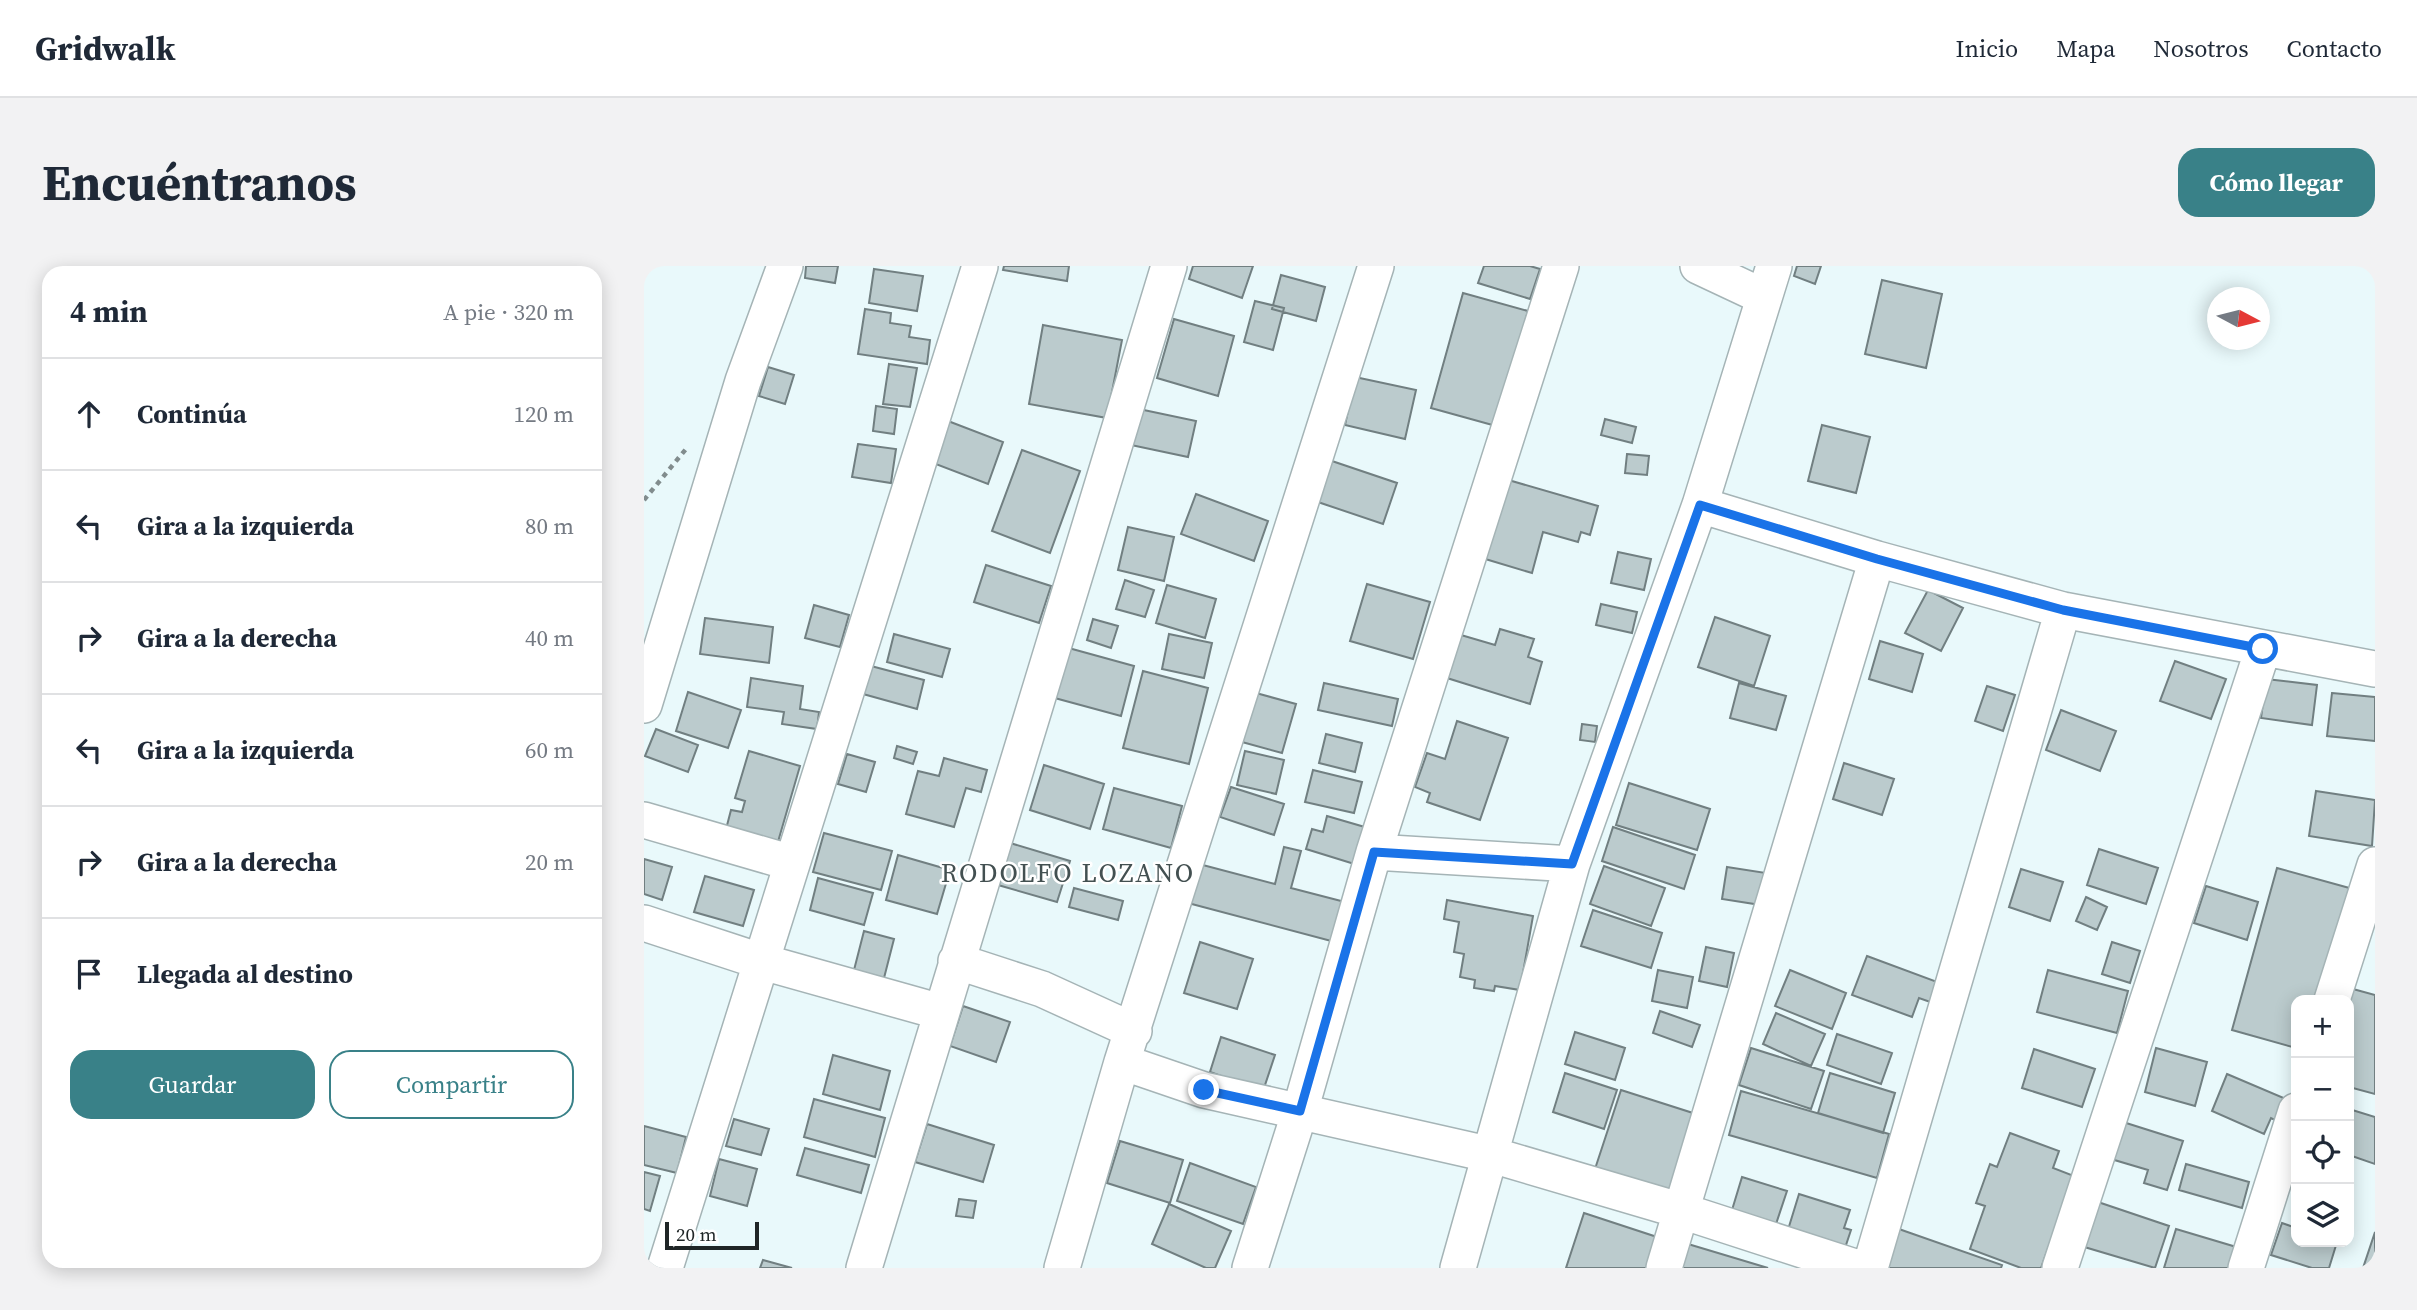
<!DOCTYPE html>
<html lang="es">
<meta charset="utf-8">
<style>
:root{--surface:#fff;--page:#f2f2f3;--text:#1f2937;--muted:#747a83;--line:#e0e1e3;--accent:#398188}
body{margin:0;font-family:"Source Serif 4",serif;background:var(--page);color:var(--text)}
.controls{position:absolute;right:21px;bottom:21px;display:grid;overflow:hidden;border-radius:14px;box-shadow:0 4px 18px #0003}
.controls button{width:63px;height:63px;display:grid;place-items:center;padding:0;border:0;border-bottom:2px solid var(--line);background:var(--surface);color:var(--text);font:35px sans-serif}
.compass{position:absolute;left:1563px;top:21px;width:63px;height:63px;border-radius:50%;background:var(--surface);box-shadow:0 4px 18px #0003;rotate:97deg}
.scale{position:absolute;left:21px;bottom:18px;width:94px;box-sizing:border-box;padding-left:7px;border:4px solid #1f2526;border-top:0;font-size:19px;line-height:24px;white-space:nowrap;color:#1f2526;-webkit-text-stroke:5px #fff;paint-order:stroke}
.stop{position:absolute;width:21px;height:21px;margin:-16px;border:5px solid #1a73e8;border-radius:50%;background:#fff}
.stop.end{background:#1a73e8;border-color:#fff;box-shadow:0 2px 7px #0008}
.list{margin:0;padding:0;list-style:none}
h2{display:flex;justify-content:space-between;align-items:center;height:91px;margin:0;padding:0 28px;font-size:30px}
h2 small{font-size:23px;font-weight:400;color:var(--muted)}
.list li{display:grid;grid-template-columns:46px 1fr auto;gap:21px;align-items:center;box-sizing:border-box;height:112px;padding:0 28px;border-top:2px solid var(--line)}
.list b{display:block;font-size:26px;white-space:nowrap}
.list em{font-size:23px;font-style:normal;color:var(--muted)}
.actions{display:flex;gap:14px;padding:21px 28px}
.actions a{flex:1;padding:16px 0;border:2px solid var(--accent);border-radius:21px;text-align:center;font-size:24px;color:var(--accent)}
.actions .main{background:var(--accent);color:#fff}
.icon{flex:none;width:38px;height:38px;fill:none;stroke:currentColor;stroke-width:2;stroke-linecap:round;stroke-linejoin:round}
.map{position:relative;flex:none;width:1731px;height:1002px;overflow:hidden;border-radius:21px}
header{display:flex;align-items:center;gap:42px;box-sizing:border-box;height:98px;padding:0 35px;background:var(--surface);border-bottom:2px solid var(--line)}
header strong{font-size:33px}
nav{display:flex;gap:38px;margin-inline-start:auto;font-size:24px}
.intro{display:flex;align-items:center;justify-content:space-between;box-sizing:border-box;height:168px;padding:0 42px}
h1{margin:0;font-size:49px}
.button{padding:18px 32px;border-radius:21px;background:var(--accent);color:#fff;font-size:24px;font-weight:700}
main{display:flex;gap:42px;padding:0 42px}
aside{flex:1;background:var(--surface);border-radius:21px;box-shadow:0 4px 18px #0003}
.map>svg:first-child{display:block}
.building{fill:#bbcbcd;stroke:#717f81;stroke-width:2}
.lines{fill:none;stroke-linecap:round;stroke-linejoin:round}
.street-casing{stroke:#a5b4b6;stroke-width:38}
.path{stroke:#818c8d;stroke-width:4.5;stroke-dasharray:5 5;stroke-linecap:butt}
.street{stroke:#fff;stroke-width:35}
.route{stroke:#1a73e8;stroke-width:9}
.labels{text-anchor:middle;stroke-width:5;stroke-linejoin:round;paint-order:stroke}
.quarter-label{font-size:26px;letter-spacing:2px;fill:#435051;stroke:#fff}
</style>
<header>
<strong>Gridwalk</strong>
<nav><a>Inicio</a><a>Mapa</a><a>Nosotros</a><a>Contacto</a></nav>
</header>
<div class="intro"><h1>Encuéntranos</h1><a class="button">Cómo llegar</a></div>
<main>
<aside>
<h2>4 min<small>A pie · 320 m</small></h2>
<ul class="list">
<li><svg class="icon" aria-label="ahead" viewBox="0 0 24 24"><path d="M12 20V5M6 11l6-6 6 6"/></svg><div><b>Continúa</b></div><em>120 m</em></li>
<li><svg class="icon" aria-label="left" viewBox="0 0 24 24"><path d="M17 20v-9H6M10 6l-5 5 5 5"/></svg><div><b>Gira a la izquierda</b></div><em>80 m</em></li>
<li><svg class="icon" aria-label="right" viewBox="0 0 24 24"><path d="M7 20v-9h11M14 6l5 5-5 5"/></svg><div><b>Gira a la derecha</b></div><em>40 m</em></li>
<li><svg class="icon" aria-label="left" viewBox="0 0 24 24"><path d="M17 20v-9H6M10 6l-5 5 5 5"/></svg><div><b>Gira a la izquierda</b></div><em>60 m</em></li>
<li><svg class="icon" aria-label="right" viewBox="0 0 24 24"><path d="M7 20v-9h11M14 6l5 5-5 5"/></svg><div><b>Gira a la derecha</b></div><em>20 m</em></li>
<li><svg class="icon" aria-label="arrive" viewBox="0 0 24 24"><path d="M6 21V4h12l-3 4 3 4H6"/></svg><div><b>Llegada al destino</b></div></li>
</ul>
<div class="actions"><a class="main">Guardar</a><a>Compartir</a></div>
</aside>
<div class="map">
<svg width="1731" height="1002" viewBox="0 0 1731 1002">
<rect width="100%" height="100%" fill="#e9f9fb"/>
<path class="building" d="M162,0H194L191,17L161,12Z
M360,0H425L423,15L359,4Z
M549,0H609L598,32L545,13Z
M840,0H886L896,3L886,33L834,17Z
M1153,0H1177L1171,18L1150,10Z
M230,3L279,10L273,45L225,37Z
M637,9L681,21L672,55L628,43Z
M1238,14L1298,28L1282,102L1221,88Z
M819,27L884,45L852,160L787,142Z
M611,35L640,42L629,84L600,76Z
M221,43L247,47L246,57L267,60L265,71L286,74L283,98L214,88Z
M530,53L590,70L574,130L513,112Z
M399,59L478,74L463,152L385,138Z
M245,98L273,102L266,141L239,138Z
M124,101L150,109L141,138L115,130Z
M711,111L772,124L761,173L701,159Z
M232,140L253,143L250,168L229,165Z
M495,143L552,155L544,191L487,179Z
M961,153L992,161L988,177L957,169Z
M304,155L359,176L344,218L289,197Z
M1178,159L1226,171L1212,227L1164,215Z
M214,178L252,183L247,217L208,211Z
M378,184L436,205L406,287L348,265Z
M983,188L1005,190L1003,209L981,207Z
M682,193L753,217L739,258L668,234Z
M861,213L954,240L946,269L937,266L934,276L899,266L888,307L838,292Z
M552,228L624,255L610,295L537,268Z
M484,261L530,271L520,315L474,304Z
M974,286L1007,293L1000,324L967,317Z
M342,299L407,320L395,357L330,336Z
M481,314L510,324L501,351L472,343Z
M723,318L786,336L769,393L706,375Z
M523,319L572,333L561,372L512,357Z
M1284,324L1319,342L1297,385L1261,367Z
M957,338L993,346L988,367L952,359Z
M170,339L205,349L196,381L161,372Z
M1071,351L1126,370L1110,420L1054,401Z
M61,352L129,361L125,397L56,388Z
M449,353L474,360L467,382L443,374Z
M856,363L890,373L884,391L898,396L886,438L803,412L817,369L851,379Z
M250,368L306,383L298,411L243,396Z
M525,368L568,377L560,412L518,403Z
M1236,375L1279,388L1268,426L1225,413Z
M421,381L490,400L477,450L407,431Z
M1531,395L1582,413L1567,453L1516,435Z
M227,400L280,414L273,443L219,428Z
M499,405L564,422L545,498L479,482Z
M107,412L159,420L156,443L175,446L173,463L138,458L140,446L103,441Z
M1622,413L1673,419L1668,459L1617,452Z
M680,417L754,433L748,460L674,444Z
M1095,417L1142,430L1132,464L1086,452Z
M1343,420L1371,429L1359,465L1331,455Z
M44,426L97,444L84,482L32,465Z
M612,427L652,438L638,487L598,476Z
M1688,427L1731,431V475L1683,470Z
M1417,444L1472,465L1456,505L1402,484Z
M813,455L864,472L836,554L783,536L786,527L771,521L783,487L801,493Z
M938,458L953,460L951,476L936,474Z
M12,463L54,479L44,506L1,490Z
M682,468L718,477L711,506L675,497Z
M253,480L273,486L269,498L250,492Z
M105,485L156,500L131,586L80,571L87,544L98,546L101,535L91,532Z
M601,485L640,494L632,528L593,519Z
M203,488L231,496L222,526L194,518Z
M300,492L343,504L337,526L322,522L310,561L262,548L274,505L295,510Z
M1200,497L1250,513L1238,549L1189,533Z
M400,499L460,518L446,563L386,544Z
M669,504L718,516L710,547L661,536Z
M985,517L1066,543L1053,584L972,559Z
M587,521L640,538L630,569L576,551Z
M470,522L538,540L527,582L459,563Z
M1672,525L1731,534L1728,580L1665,570Z
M683,550L731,564L720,601L662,583L668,563L679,566Z
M969,561L1051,589L1040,623L958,595Z
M180,567L248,585L237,624L169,606Z
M366,577L426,595L413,636L354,619Z
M640,581L657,585L647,622L701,636L691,676L544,637L555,598L631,618Z
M1455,583L1514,602L1502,638L1443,619Z
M254,589L306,604L293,648L242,634Z
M0,593L28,601L18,634L0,628Z
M960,600L1021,622L1007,660L946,638Z
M1083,601L1122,607L1117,639L1078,633Z
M1633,602L1709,623L1677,734H1652V782L1588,764Z
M1377,603L1419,616L1406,655L1365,641Z
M61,610L110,624L99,660L50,646Z
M174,612L229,627L220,659L166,644Z
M1562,620L1614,636L1603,674L1550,657Z
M430,622L479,635L474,654L425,641Z
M1442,631L1463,641L1453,664L1432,655Z
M803,634L889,650L876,724L851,720L850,725L830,722L831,714L816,711L820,688L810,686L815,656L800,653Z
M949,644L1018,667L1007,702L937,680Z
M220,665L250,673L240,712L210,704Z
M556,676L609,693L593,743L540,727Z
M1468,676L1496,685L1486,717L1458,708Z
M1062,681L1090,687L1083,721L1055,715Z
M1223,690L1296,717L1289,737L1275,732L1268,751L1208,729Z
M1014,704L1049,711L1043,742L1008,735Z
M1146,704L1202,727L1188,763L1131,740Z
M1404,704L1484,725L1473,767L1393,746Z
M1709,723L1731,729V828L1705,821V738Z
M319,740L366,756L352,796L306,780Z
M1016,745L1056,759L1048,781L1009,767Z
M1132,747L1181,768L1167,800L1119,778Z
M931,766L981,782L971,814L921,798Z
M1193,768L1248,787L1237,818L1183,799Z
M577,771L631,789L619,825L566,806Z
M1107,782L1180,805L1167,843L1095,819Z
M1512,782L1563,796L1551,840L1501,826Z
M1390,783L1451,803L1438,841L1378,822Z
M189,789L246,805L236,844L179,828Z
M921,807L973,824L960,863L909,846Z
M1186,807L1251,827L1239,867L1174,847Z
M1583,808L1642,833L1633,855L1627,852L1620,868L1568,845Z
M977,824L1052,848L1025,934L949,909Z
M1097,825L1245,868L1233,912L1085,869Z
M170,833L241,852L231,891L160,871Z
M1705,843L1731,851V898L1705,889Z
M90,853L125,863L117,889L82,880Z
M1479,856L1539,875L1523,924L1500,917L1504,904L1467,893Z
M283,858L350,879L339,916L271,896Z
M0,860L42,871L33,907L0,899Z
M1366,867L1415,885L1409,902L1430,910L1397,1002H1377L1326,983L1341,940L1332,937L1346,898L1353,901Z
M476,875L539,894L526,937L463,917Z
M161,882L225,899L217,927L153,909Z
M75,893L113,903L103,940L66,930Z
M546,897L612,921L599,958L533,935Z
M1542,898L1605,916L1598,942L1535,924Z
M0,906L16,910L6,945L0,943Z
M1098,911L1143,925L1132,958L1088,944Z
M1155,928L1206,944L1200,962L1207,964L1200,985L1143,967Z
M315,933L332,935L329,952L312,950Z
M1451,935L1525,960L1511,1002L1437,980Z
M525,938L587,965L571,1002H562L508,978Z
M940,947L1016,972L1007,1002H922Z
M1638,957L1652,962V976H1693L1685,1002H1668L1627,989Z
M1252,962L1358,999L1357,1002H1241Z
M1532,963L1599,983L1593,1002H1520Z
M1731,966V1002H1719Z
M1044,978L1124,1002H1037Z
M119,994L148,1002H116Z"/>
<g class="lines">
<defs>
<path id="street" d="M1054,0L1120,31
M1056,239L1233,293L1419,344L1731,403
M0,439L99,115L141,0
M0,554L148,597
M730,586L928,598
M0,657L119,696L297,746
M312,695L398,723L490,765
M1688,734L1731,599
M478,796L560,824L848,889L1038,945L1214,1002
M21,1002L336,0
M220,1002L525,0
M418,1002L478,796L732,0
M606,1002L656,845L730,586L917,0
M814,1002L928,598L1056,239L1130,0
M1020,1002L1233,293
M1226,1002L1419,344
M1416,1002L1619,383
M1602,1002L1652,845"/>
</defs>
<use href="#street" class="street-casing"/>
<path class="path" d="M0,234L42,183"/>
<use href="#street" class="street"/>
</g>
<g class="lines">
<path class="route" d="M560,824L656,845L730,586L928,598L1056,239L1233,293L1419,344L1619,383"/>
</g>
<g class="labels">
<g class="quarter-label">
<text x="424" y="616">RODOLFO LOZANO</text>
</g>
</g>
</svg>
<div class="controls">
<button>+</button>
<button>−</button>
<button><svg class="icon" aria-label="locate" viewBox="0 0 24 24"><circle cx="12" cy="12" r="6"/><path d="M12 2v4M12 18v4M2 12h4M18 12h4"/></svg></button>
<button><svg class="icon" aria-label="layers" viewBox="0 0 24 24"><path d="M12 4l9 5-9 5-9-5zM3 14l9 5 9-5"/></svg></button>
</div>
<svg class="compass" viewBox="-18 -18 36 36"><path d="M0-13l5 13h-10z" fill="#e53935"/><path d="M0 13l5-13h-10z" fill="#747a83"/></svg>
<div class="scale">20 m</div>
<div class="stop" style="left:1619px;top:383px"></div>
<div class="stop end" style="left:560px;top:824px"></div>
</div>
</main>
